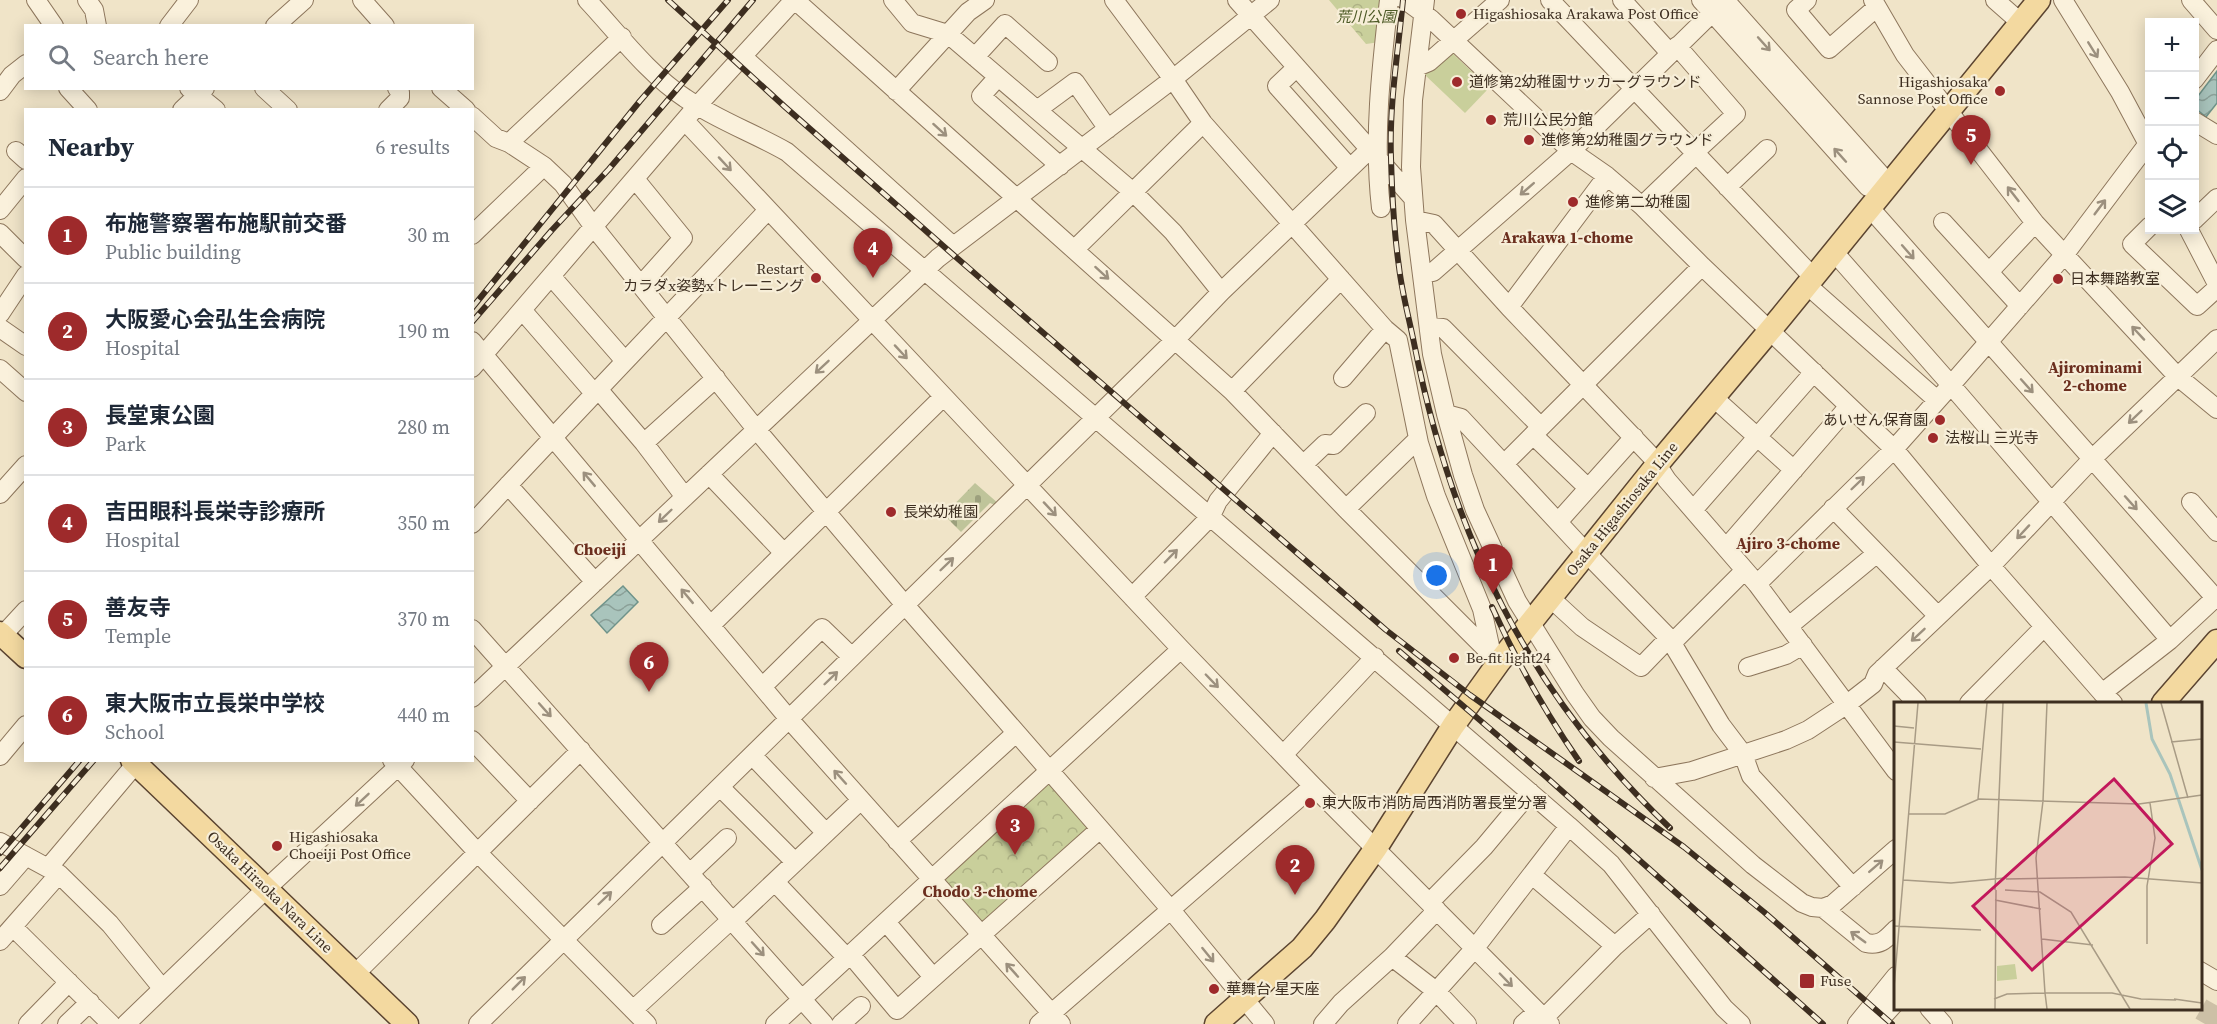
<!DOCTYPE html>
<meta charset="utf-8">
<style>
:root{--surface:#fff;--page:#f2f2f3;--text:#1f2937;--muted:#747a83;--line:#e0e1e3;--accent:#9e2a2b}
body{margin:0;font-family:"Source Serif 4","Noto Sans JP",serif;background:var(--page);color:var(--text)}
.controls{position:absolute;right:18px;top:18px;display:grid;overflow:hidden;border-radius:0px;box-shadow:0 3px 15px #0003}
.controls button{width:54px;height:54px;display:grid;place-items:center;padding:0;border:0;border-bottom:2px solid var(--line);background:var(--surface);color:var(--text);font:30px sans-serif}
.you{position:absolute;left:1437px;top:576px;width:21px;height:21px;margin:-15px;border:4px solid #fff;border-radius:50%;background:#1a73e8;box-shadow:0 0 0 9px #1a73e833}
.badge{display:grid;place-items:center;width:39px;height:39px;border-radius:50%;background:var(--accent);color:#fff;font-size:20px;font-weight:700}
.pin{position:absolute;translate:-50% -50px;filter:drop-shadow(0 2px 3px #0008)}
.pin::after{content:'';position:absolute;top:32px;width:21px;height:18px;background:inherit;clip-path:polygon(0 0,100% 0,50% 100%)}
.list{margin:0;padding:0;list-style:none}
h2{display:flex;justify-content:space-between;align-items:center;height:78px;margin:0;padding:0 24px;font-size:26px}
h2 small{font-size:20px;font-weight:400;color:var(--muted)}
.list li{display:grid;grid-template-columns:39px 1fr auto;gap:18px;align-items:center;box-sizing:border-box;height:96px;padding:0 24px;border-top:2px solid var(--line)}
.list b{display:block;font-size:22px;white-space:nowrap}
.list p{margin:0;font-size:20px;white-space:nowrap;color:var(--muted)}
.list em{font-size:20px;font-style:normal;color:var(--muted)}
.icon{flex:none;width:33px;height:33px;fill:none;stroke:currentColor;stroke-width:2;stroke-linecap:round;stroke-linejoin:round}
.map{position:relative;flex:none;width:2217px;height:1024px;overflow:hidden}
.search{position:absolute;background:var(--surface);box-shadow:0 3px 15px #0003;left:24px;top:24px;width:450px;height:66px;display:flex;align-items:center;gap:15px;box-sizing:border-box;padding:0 21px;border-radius:0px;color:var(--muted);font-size:22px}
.panel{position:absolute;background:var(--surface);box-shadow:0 3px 15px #0003;left:24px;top:108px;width:450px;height:654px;border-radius:0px}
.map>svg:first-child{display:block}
.cemetery{fill:url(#cemetery-stones)}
.park{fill:url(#park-crowns)}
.pitch{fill:#c9cf9b}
.water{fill:url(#water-waves);stroke:#6f938a;stroke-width:1.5}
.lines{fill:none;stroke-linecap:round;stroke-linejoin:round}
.major-tunnel{stroke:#ccc0a6;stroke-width:22;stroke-dasharray:22 11;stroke-linecap:butt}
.minor-casing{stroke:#8d765c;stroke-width:20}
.major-casing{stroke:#5b4430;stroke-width:25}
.minor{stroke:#faf1dc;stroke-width:18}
.major{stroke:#f3d9a0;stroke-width:22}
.rail-casing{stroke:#3d2e20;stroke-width:6}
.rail{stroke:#f7eed8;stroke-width:4;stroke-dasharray:11;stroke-linecap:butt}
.oneway{stroke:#9c907e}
.poi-dot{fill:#9e2a2b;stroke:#f7eed8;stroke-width:2}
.labels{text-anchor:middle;stroke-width:4.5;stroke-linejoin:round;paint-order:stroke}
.poi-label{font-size:15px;fill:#3d2e20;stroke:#f7eed8;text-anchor:start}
.park-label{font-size:15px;font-style:italic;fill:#4d5a26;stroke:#f7eed8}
.street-label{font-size:15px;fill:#3d2e20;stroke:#f7eed8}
.neighbourhood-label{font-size:16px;font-weight:bold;fill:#6b2e1e;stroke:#f7eed8}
.inset-river{fill:none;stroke:#a9c4bc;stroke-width:3}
.inset-road{fill:none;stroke:#a89b85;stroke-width:1.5}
.view{fill:#c2185b;fill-opacity:0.15;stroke:#c2185b;stroke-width:3}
.inset-edge{fill:none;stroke:#3d2e20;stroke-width:3}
</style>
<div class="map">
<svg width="2217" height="1024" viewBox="0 0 2217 1024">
<defs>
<pattern id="cemetery-stones" width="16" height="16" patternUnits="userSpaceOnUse" patternTransform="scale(1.5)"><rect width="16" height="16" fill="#bfc49a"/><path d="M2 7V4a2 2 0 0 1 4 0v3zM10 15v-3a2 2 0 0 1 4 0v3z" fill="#9ca07d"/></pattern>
<pattern id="park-crowns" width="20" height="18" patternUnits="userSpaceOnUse" patternTransform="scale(1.5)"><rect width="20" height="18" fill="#c9cf9b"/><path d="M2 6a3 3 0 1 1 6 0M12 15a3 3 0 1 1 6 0" fill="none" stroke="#aeb285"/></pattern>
<pattern id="water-waves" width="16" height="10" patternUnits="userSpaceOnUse" patternTransform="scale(1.5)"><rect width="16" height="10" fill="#a9c4bc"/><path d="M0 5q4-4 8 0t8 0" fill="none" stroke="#8ba098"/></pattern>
</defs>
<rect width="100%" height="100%" fill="#f0e4c8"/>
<path class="cemetery" d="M975,483L999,504L997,506L990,503L961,532L944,515Z"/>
<path class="park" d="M1329,0H1385L1380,42L1366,44Z
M1049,778L1094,830L982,928L938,880Z"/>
<path class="pitch" d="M1449,50L1489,88L1465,113L1425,75Z"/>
<path class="water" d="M2217,71V103L2206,117L2195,108V100Z
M623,586L638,602L607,633L591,615Z"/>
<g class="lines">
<path class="major-tunnel" d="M2205,1024L2217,1003"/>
<defs>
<path id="minor" d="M36,0L54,26
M87,0L94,10L97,26
M362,0L385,26
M587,0C617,32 648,74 685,98C717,120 754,133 787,152L1569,826L1611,864L1724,1008L1741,1024
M795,0L1232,391L1346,509L1499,662
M893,0L912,23L948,34L1133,192L1173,232L1221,292
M1114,0L1173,79L1203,123L1385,329L1398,340L1419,443L1436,496L1482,609L1492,655
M1237,0L1413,198
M1405,0L1431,19L1571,151L1607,176L1642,206L1702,266L1894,449L1991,566L2103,694L2113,703
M1425,0L1413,100L1411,167L1415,220L1432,354L1446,414L1463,475L1475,510L1517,601L1575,694L1592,718L1611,738L1753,865L1802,903L1812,907L1823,908L1833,904L1896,849
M1550,0L1813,277
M1622,0L1670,53
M1701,0L1868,187L1884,190L1881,175L1725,0
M1807,0L1796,10L1829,49L1877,7
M1873,0L1905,55L2035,223L2177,376L2217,409
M1995,0L2020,22
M2063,0L2120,92L2150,148
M2191,0L2217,30
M169,26L189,0
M275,26L304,0
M1677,46L1736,114L1695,152
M743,57L953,246
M975,57L1005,24L1048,62
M1417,67L1429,62L1500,0
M1296,68L1277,86L1350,168
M998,77L981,96L1060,166
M2194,80L2217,50
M68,88L88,110
M189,88L216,110
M264,88L288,110
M441,88L466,110
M0,91L12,75L26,64
M896,91L968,12L985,0
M182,110L205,88
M388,110L400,98V92L397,88
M1037,110L1075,82L1108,129
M472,116L496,138L509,143L544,166L563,184L593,226L756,429L905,605L1171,910L1265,1024
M685,121L1181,649L1313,786L1550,1024
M2194,121L2217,135
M509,143L622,37
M16,151L26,160
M635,179L683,238L641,285
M1727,187L1767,149
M1642,206L1696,154
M1381,208C1373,139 1381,69 1389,0
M1870,208L2217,600
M0,210L26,178
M1415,220L1434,224L1509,307L1652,457L1667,480L1757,584L1896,771
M2194,220L2217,198
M1943,222L2020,306
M2150,226L2132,244L2197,306L2217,288
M2189,230L2217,284
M0,233L26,259
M472,235L544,166
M1075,249L1203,123
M1834,252L1951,385L2170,640
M1989,272L2035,223
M1422,274L1433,272L1571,151L1720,5
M551,276L625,361
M1807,285L1937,400
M1509,307L1607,176
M522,310L594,393
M0,314L26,275
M1429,327L1443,328L1541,427
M0,328L26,346
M472,341L789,719L1061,1024
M472,368L697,106L794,0
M0,369L26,392
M1343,378L1385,329
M598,389L644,443L685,497
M1232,391L1341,279
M1714,398L1794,470
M1446,414L1461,418L1594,561L1669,638L1721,725L1743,754L1751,776L1853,887
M1533,435L1588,488
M644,443L716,378
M1304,464L1325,444L1334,445L1366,413
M1504,464L1702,266
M709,474L784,553
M508,485L595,582
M0,494L26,465
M2191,502L2217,532
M1833,508L1938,616
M1346,509L1418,439
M1694,509L1814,372
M1558,522L1634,437
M472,524C570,418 670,315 768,210
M1726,548L1849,406
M1757,584L1894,449L1951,385L2065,254L2150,141
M1132,597L1211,516L1218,501L1273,433
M1558,605L1582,627L1641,667L1669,638
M711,625L943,397
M1789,626L1876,554
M472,629L824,1024
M2,636L26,610
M1672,643L1745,570
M1748,667L1786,655L1803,645
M1883,668L1917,703
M762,687L822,628L852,657
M2102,693L2170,640L2215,598
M472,698L938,258L1173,79L1270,0
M1969,703L2044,627
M472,740L530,801
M752,755L826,833
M1283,755L1375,657
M0,756L26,725
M392,760L478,853L647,1024
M1654,778L1692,771L1786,740L1808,730L1846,705L1873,684L1877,674L1991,566L2092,459L2217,339
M720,787L795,862
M897,841L1016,733
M0,842L59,874L110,924L162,988
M48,868L139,760
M690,873L727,838
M1532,875L1615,946
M775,882L847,958
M0,886L26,856
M1430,902L1484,847L1530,792
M1823,908L1866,943C1881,946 1886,939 1896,929
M733,921L861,800
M886,922L933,977
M661,925L703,887
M13,927L111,1024
M0,941L59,874
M851,955L897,1010L1100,829
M1392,957L1436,991L1467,1024
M2200,971L2217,981
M355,974L581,750
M1929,1008L1943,1024
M633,1010L732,919
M1544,1018L1615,946L1651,914
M28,1024L69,982
M67,1024L90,1002
M126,1024L267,888L405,760
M478,1024L1176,339L1221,292L1369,150
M775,1024L1181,649
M841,1024L861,1006
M1039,1024L1313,786
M1323,1024L1341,1003L1392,957L1437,910
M1407,1024L1475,948L1569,826
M1523,1024L1537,1012
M1857,1024L1896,976
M1876,1024L1896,1002"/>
<path id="major" d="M0,633L26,657
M2163,703L2217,641
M132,760L407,1024
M1216,1024L1302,948L1325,920L1376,848L1453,726L1499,662L1656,466L1781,317L2039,0"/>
</defs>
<use href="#minor" class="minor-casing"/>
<use href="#major" class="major-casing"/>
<use href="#minor" class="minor"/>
<use href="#major" class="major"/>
<defs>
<path id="rail" d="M668,0L784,106L957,258L1386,630L1470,695L1684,847L1764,912L1892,1024
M1403,0C1398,52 1389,106 1391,158C1392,194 1394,232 1399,267C1402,293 1409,318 1414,343C1452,535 1527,692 1670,828
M472,308L640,101L728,0
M472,322L552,230L609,169L753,0
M1492,607C1516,660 1545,712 1579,761
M1399,651L1544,775L1823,1024
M0,853L80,760
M0,868L94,760"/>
</defs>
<use href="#rail" class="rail-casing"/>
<use href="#rail" class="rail"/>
</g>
<defs><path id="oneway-shaft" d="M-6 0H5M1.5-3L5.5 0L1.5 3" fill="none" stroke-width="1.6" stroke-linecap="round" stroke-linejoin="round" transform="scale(1.5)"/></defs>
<g class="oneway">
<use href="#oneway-shaft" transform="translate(1764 44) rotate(48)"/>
<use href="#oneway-shaft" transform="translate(2093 50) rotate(58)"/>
<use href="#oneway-shaft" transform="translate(940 130) rotate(42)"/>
<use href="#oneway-shaft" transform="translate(1840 155) rotate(-132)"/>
<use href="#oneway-shaft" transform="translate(725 164) rotate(47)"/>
<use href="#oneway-shaft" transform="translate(1527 189) rotate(139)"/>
<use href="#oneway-shaft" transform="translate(2013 194) rotate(-128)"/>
<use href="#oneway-shaft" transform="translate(2100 207) rotate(-53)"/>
<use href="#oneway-shaft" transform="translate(1908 252) rotate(49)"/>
<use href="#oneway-shaft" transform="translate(1102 273) rotate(42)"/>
<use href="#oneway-shaft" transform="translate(2138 333) rotate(-133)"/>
<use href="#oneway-shaft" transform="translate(901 352) rotate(47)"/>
<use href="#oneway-shaft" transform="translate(822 367) rotate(137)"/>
<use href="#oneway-shaft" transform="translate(2027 386) rotate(48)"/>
<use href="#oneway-shaft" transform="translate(2135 417) rotate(136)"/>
<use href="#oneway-shaft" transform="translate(589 479) rotate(-130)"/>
<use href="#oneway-shaft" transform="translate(1858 483) rotate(-44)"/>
<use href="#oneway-shaft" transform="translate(2131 503) rotate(48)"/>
<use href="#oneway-shaft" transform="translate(1050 509) rotate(47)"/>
<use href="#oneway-shaft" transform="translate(665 516) rotate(136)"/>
<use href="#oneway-shaft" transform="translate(2023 532) rotate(133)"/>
<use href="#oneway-shaft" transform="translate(1171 556) rotate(-46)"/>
<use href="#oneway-shaft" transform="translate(947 564) rotate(-44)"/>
<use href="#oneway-shaft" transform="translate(687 596) rotate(-130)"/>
<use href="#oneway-shaft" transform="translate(1918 635) rotate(137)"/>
<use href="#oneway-shaft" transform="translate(831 678) rotate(-44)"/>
<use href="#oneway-shaft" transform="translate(1212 681) rotate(46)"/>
<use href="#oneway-shaft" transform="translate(545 710) rotate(48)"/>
<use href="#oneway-shaft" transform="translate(840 777) rotate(-132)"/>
<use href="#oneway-shaft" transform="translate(362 800) rotate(137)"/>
<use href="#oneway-shaft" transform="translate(1876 866) rotate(-41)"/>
<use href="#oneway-shaft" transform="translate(605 898) rotate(-44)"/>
<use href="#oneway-shaft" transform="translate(1858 937) rotate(-144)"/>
<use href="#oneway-shaft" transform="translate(758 949) rotate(48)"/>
<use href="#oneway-shaft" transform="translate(1208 955) rotate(51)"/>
<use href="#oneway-shaft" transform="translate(1012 970) rotate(-132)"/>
<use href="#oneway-shaft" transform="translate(1506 980) rotate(46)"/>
<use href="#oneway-shaft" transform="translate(519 983) rotate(-45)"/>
</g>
<g class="poi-dot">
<circle cx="1461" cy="14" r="6"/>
<circle cx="1457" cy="82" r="6"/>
<circle cx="2000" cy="91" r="6"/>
<circle cx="1491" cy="120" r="6"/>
<circle cx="1529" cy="140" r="6"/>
<circle cx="1573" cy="202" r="6"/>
<circle cx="816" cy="278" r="6"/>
<circle cx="2058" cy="279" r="6"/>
<circle cx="1940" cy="420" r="6"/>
<circle cx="1933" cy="438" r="6"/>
<circle cx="891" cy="512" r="6"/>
<circle cx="1454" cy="658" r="6"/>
<circle cx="1310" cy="803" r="6"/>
<circle cx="277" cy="846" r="6"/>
<rect x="1799" y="973" width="16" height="16" rx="3"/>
<circle cx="1214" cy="989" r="6"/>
</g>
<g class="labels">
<g class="poi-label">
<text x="1473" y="19">Higashiosaka Arakawa Post Office</text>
<text x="1469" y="87">道修第2幼稚園サッカーグラウンド</text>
<text x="1988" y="87" text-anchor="end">Higashiosaka<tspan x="1988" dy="17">Sannose Post Office</tspan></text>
<text x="1503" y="125">荒川公民分館</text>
<text x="1541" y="145">進修第2幼稚園グラウンド</text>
<text x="1585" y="207">進修第二幼稚園</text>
<text x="804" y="274" text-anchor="end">Restart<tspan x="804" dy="17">カラダx姿勢xトレーニング</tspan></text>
<text x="2070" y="284">日本舞踏教室</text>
<text x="1928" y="425" text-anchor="end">あいせん保育園</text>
<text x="1945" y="443">法桜山 三光寺</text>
<text x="903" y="517">長栄幼稚園</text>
<text x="1466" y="663">Be-fit light24</text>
<text x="1322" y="808">東大阪市消防局西消防署長堂分署</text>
<text x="289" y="842">Higashiosaka<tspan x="289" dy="17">Choeiji Post Office</tspan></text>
<text x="1820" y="986">Fuse</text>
<text x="1226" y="994">華舞台 星天座</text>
</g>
<g class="park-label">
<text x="1366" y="22">荒川公園</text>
</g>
<g class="street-label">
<text transform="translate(1622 509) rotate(-51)" y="5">Osaka Higashiosaka Line</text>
<text transform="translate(270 892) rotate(44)" y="5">Osaka Hiraoka Nara Line</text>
</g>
<g class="neighbourhood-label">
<text x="1567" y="243">Arakawa 1-chome</text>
<text x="2095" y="373">Ajirominami<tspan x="2095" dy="18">2-chome</tspan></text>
<text x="1788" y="549">Ajiro 3-chome</text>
<text x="600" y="555">Choeiji</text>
<text x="980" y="897">Chodo 3-chome</text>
</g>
</g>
<g transform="translate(1894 702)">
<rect width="308" height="308" fill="#f0e4c8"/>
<path d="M121,262L123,277L103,279V264Z" fill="#c9cf9b"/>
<path class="inset-river" d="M252,1L258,37L276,72L308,168"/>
<path class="inset-road" d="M267,1L294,96M0,24L20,26M0,40L87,47M277,40L308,37M84,97L93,1M149,99L153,1M149,99L142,156L151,291H218L247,297L282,298M15,112H51L85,97L245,102L308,93M112,177L231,175L308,181M9,178L57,181L111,176M101,188L109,1M111,188L146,190L177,210L236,307M101,198L147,207M0,224L87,228M148,237L199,243M253,242V184L261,136L256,101M0,285L24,1M100,297L113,292L151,291L153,307M280,297L308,301M101,307L102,188"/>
<path class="view" d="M220,77L278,142L138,268L79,204Z"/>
<rect width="308" height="308" class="inset-edge"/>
</g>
</svg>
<div class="controls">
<button>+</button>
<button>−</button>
<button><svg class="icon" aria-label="locate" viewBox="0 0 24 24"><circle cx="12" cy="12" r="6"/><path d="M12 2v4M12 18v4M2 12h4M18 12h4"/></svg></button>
<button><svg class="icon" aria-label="layers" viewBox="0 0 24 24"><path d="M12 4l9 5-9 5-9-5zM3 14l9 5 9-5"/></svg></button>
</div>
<div class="you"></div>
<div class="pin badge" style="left:1493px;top:594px">1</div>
<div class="pin badge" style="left:1295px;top:895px">2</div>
<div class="pin badge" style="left:1015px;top:855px">3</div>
<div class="pin badge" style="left:873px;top:278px">4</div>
<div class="pin badge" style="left:1971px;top:165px">5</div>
<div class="pin badge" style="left:649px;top:692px">6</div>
<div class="search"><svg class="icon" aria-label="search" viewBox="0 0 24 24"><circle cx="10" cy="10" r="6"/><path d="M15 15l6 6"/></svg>Search here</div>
<section class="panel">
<h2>Nearby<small>6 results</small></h2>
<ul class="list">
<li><span class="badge">1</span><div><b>布施警察署布施駅前交番</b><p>Public building</p></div><em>30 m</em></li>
<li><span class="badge">2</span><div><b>大阪愛心会弘生会病院</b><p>Hospital</p></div><em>190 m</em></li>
<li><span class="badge">3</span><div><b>長堂東公園</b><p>Park</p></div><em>280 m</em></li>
<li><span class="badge">4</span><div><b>吉田眼科長栄寺診療所</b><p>Hospital</p></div><em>350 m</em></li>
<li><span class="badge">5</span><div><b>善友寺</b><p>Temple</p></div><em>370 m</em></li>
<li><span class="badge">6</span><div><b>東大阪市立長栄中学校</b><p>School</p></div><em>440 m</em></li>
</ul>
</section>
</div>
